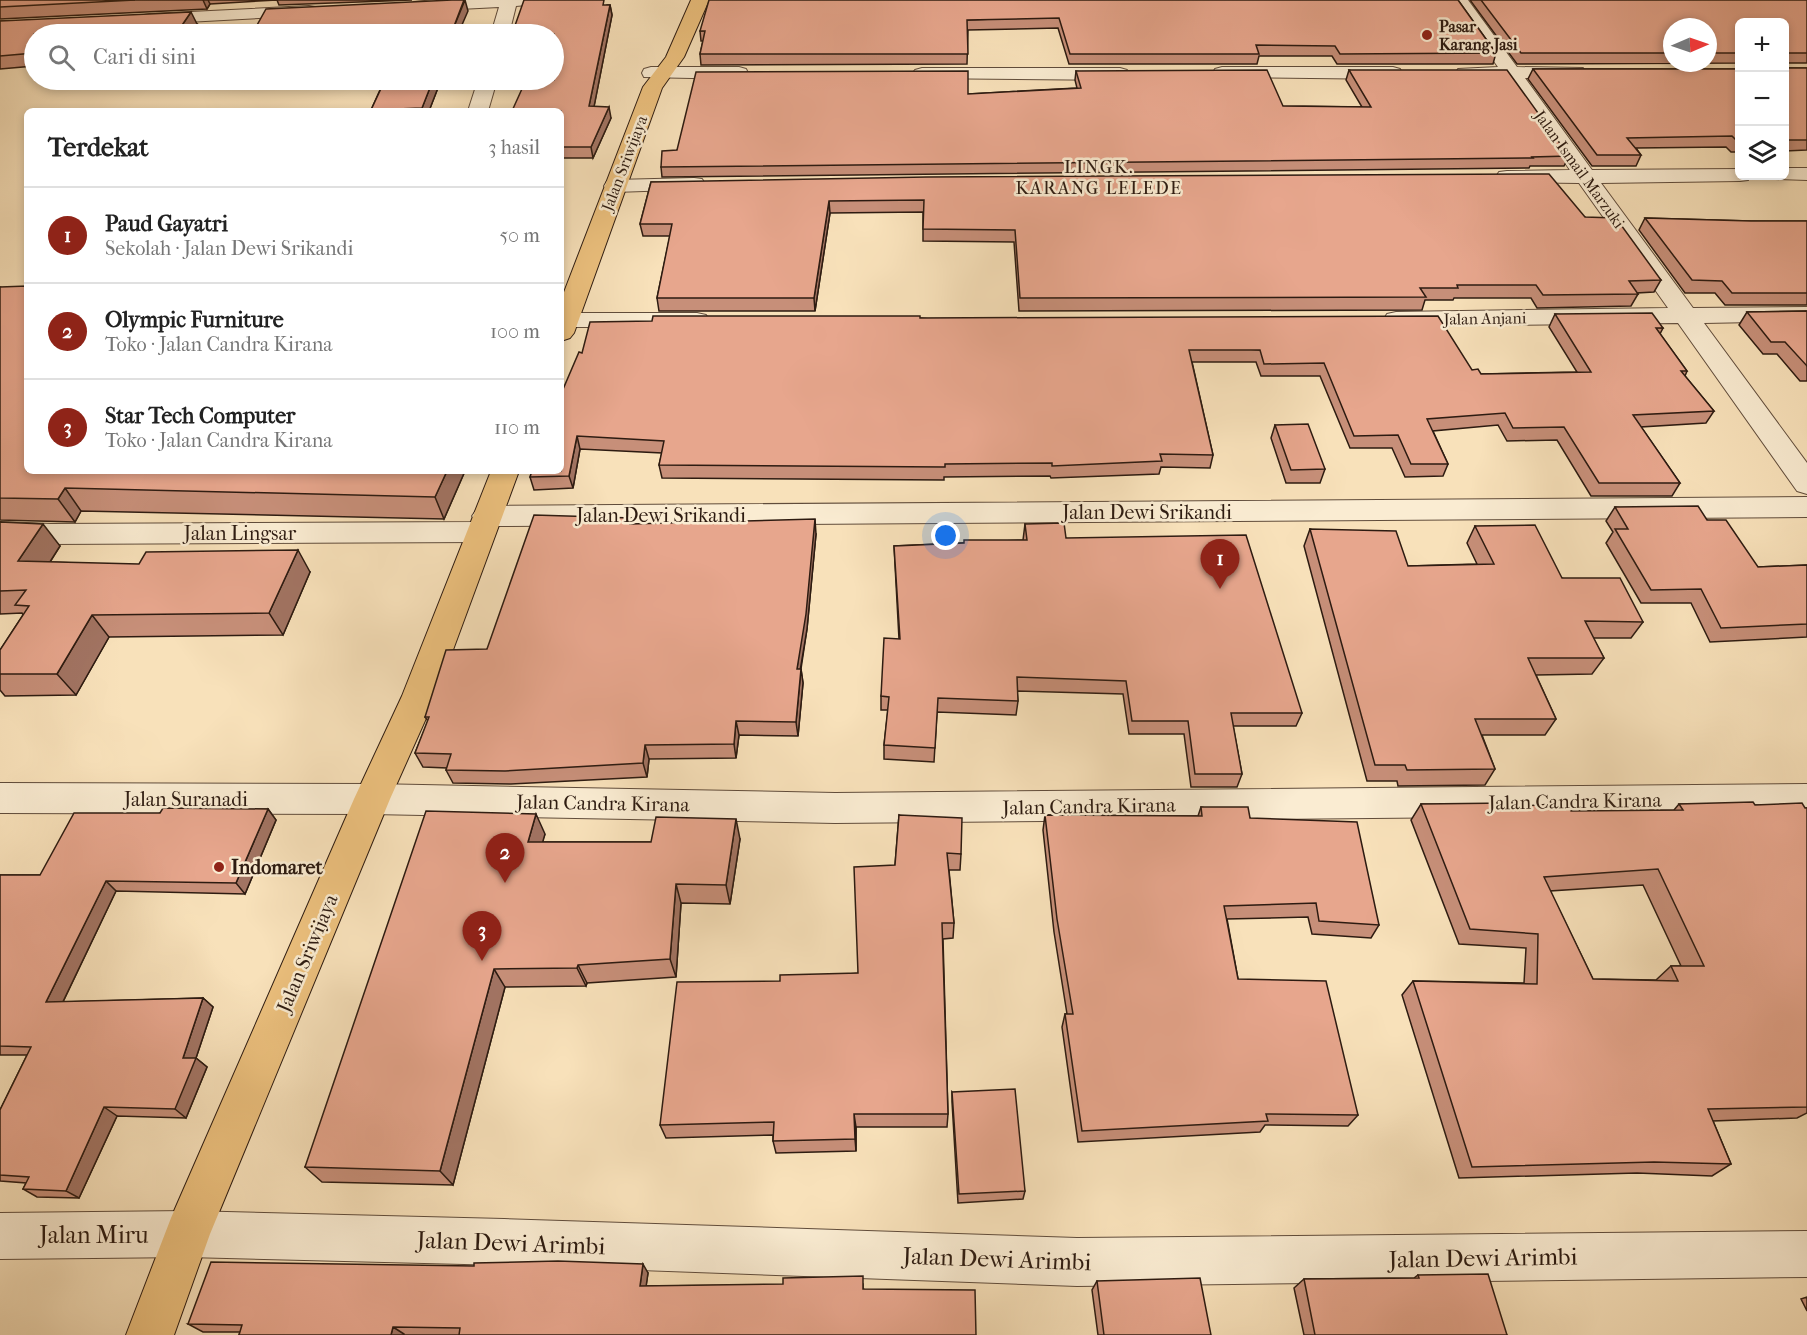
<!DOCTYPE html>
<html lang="id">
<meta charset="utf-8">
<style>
:root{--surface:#fff;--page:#f2f2f2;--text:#222;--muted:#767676;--line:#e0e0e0;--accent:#8f2418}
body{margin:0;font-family:"IM FELL French Canon",serif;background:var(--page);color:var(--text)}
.controls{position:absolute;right:18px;top:18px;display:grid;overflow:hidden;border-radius:9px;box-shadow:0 3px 9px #0003}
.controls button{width:54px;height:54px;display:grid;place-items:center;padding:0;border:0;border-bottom:2px solid var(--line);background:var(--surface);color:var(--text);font:30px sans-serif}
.compass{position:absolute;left:1663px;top:18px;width:54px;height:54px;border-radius:50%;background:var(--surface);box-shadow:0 3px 9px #0003;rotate:88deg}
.you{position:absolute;left:946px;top:536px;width:21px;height:21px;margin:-15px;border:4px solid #fff;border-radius:50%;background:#1a73e8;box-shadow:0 0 0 9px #1a73e833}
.badge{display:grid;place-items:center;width:39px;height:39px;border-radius:50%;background:var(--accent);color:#fff;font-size:20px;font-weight:700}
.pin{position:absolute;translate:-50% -50px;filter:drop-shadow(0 2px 3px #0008)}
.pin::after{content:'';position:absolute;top:32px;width:21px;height:18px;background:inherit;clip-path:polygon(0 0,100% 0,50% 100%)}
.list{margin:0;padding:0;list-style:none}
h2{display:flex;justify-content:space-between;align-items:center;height:78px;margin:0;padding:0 24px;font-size:26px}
h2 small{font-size:20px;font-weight:400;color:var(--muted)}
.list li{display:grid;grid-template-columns:39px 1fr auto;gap:18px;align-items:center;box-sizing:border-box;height:96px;padding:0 24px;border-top:2px solid var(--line)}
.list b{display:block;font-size:22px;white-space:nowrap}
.list p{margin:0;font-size:20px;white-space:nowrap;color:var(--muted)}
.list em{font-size:20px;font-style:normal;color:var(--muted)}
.icon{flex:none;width:33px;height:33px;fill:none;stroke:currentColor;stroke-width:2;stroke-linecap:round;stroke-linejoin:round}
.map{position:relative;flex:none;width:1807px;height:1335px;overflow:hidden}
.search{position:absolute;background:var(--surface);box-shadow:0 3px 9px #0003;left:24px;top:24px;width:540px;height:66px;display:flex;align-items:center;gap:15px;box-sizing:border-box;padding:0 21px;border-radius:33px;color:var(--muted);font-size:22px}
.panel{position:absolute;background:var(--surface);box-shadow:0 3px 9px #0003;left:24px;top:108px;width:540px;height:366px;border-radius:9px}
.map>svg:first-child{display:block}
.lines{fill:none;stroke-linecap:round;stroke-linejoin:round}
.minor-casing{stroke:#604c3b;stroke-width:2}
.major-casing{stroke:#2d1b11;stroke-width:2}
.minor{fill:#faecd2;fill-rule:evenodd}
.major{fill:#ecc07d;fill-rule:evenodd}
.wall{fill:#c78f79;stroke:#2d1b11;stroke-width:1.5;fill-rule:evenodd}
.shaded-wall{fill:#a27463;stroke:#2d1b11;stroke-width:1.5}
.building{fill:#e7a68d;stroke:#2d1b11;stroke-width:1.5;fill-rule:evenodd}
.poi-dot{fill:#8f2418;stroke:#faecd2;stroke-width:2}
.labels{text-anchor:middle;stroke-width:5;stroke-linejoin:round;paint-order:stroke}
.far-poi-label{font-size:16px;font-weight:bold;fill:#2d1b11;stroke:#faecd2;text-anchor:start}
.far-street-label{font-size:16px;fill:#2d1b11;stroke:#faecd2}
.far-neighbourhood-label{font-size:18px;letter-spacing:1.5px;fill:#2d1b11;stroke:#faecd2}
.street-label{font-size:20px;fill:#2d1b11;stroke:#faecd2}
.poi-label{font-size:20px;font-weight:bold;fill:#2d1b11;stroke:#faecd2;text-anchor:start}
.near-street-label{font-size:24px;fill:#2d1b11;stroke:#faecd2}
</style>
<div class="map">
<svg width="1807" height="1335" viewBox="0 0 1807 1335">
<rect width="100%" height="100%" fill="#f8e1ba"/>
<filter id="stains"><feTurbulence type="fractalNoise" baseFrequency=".00333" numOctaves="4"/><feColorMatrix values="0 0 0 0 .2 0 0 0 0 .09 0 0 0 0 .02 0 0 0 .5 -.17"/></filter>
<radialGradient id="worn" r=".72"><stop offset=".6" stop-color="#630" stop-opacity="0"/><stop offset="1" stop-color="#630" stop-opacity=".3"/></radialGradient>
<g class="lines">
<defs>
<path id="minor" d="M435,0H541L538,4L516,6L509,34H491L499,7L420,11L414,10L411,6L414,2Z
M1450,0H1468L1517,67L1583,68L1585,72L1583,76L1576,78H1525L1592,170L1740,169V176H1750L1748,180L1740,181L1601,183L1693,308L1807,307V321L1704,323L1807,463V494L1797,491L1678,323L1396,326L1387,324L1384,319L1387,314L1396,312L1668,308L1579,183L1499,182L1496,177L1499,172L1507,171L1570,170L1506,78L1458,77L1456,73L1458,69L1498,67Z
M309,6L315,7L318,11L315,15L150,24L144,23L141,19L144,15L150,14Z
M651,67H739L746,69L748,73L746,77L739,79L644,77L642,73L644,69Z
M1222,67H1393L1400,69L1402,73L1400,77L1393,79L1215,77L1213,73L1215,69Z
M922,68H1120L1127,70L1130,74L1127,78L1120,80L915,78L912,74L915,70Z
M478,80H497L488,111H468Z
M1784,168H1807V180L1776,179L1774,176H1784Z
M694,178L702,179L705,184L702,189L615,192L607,191L604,186L607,181L615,180Z
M566,313H697L706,315L709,320L706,325L697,327H566L561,326V314Z
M1807,497V517L492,526L496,532L492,539L481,542L51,544L0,542V522L51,524L476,522L472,516L477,509L487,506Z
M0,783L372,784L835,793L1807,784V814L835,823L372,814L0,813Z
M187,1211L504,1219L1077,1238L1807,1231V1277L1077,1286L504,1265L187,1257L0,1259V1213Z"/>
<path id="major" d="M691,0H709L684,57L662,88L574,333L570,338L561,341V300L643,87L666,57Z
M491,471H519L436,696L390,799L210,1234L174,1335H126L171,1218L354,799L402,696Z"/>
</defs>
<use href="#minor" class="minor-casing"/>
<use href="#major" class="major-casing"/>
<use href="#minor" class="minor"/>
<use href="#major" class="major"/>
</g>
<path class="wall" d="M0,0H412L279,5L277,0L210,4L207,9L0,19Z
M1458,0L1496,53L1493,64H1337L1332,56H1259L1257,64H1069L1058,28L968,30L967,64L701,65L700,54L703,41H701L700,31Z
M1470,0H1807V63H1788V68H1807V150L1785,151V22H1740V63L1517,64ZM1672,27H1708V63H1672Z
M607,5H610L612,15L594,106L611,118L593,158H561V111L523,86L501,87L499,80H554Z
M0,21L197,24L189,34H34V66L0,69Z
M1533,69H1740V152H1731L1726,147L1636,148L1641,155L1636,166H1592L1528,79Z
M1349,70L1569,156L1564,166H1530L1529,168L662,177L661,167L677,150L968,94L1077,88L1075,80L1076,71L1283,106L1362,107L1346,80Z
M384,80H441L429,111H372L371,110L384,81Z
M651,182L1585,217L1661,280L1654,292L1637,293L1638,294L1631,306L1537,308L1531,298H1454L1453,300H1425L1422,310L1019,311L1014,242L923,241V212L830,213L815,311H659L657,298L670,236H643L640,224Z
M1645,218L1751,221H1807V305H1725L1715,293H1685L1639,230Z
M0,287L465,471L444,519L81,511L75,522L0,520Z
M1807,311V381H1800L1777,354H1763L1739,325L1747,312Z
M1555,314L1663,328L1660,334L1687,371L1685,376L1714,411L1706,423L1641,427L1680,483L1672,496H1591L1557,440L1507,441L1498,425L1433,431L1448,464L1443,476L1405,477L1392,448H1350L1320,376H1261L1256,362H1192L1213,455L1210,468L1161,467L1159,474L1051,478L1050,476L944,477V480L662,478L659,465L662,453L580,449L573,488L534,490L530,477L582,353L920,318L1472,370L1481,374L1577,372L1549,327Z
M1275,425L1325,469L1320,483H1286L1271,438Z
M1615,507L1707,520L1758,567L1807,565V637L1710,642L1691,603H1641L1606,543L1613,532L1606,521Z
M632,518L633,524L816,534L807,629L801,669L803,683L798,736L739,735L736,758L649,759L647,777L511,784L453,783L446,770L447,768L423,767L415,753L428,721L425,717L487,649Z
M0,522L60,546L50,562L310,572L283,635L109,637L76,695L5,696L0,690V650L23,615L22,613L0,614Z
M1025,524L1066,538L1302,713L1296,726H1233L1242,774L1237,787H1191L1184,734H1129L1123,694L1017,691L1018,701L1016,715L937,712L934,762L884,759V745L888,710H881V696L899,639L894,546L1023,540Z
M1475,526L1562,578L1643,622L1631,638H1593L1604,658L1592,674L1536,675L1556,719L1545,735H1482L1495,769L1485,785L1398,786L1397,781H1367L1304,546L1310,529L1408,566L1477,564L1467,543Z
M1421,804L1511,807L1571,811L1674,810L1679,804L1755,805L1807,808V1113L1797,1118L1713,1121L1731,1164L1712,1176L1637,1173L1459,1178L1402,995L1413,981L1524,983L1526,948L1459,944L1411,820ZM1643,885L1681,966H1671L1656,980L1593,979L1550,891Z
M1201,807L1250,818L1379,925L1371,938L1312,934L1308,917L1227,919L1238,979L1358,1115L1348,1126L1265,1125L1260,1132L1078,1142L1062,1027L1065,1014H1067L1054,932L1043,830L1045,815L1198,816Z
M268,809L276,820L245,894L116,891L63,1002L203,998L213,1007L196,1058L207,1067L186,1118L117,1116L79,1198L37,1197L23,1189L26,1183L0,1181V1110L27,1055H0V875H40L160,813Z
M899,815L961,854L960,870H949L954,923L953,938L943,939L948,1114L947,1127H856V1151L776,1153L773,1141V1135L666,1138L660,1125L780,981L858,973L895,865Z
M545,834L542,842H651L740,839L730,904L681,903L676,977L587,983L586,986L505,987L453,1185L322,1182L305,1167Z
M952,1092L1025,1191L1023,1199L958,1203L952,1102Z
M648,1273L646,1286L863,1284V1289L976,1335H239L240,1332H203L188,1324Z
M1418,1275L1507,1335H1304L1294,1288L1304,1279L1414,1278Z
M1097,1281L1211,1335H1098L1092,1290Z
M1807,1297V1311L1801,1299Z"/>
<path class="shaded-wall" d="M203,0H208L210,4L207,9Z
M465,0L468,11L458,34H451Z
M610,5L612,15L592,117L589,106Z
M191,12L197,24L189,34H176Z
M433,80H441L429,111H423L422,108Z
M609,107L611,118L593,158L591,147Z
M829,201L830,213L815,311L814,298Z
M577,436L580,449L573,488L569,476Z
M447,471H465L444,519L435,497Z
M65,488L81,511L75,522L58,499Z
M815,519L816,534L807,629L798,683L797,669Z
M43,524L60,546L36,584L18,561Z
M298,550L310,572L283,635L269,613Z
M92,615L109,637L76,695L57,674Z
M801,669L803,683L798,736L796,722Z
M736,721L739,735L736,758L734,744Z
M645,745L649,759L647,777L643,763Z
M268,809L276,820L245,894L236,883Z
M536,814L545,834L537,862L528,842Z
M736,819L740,839L730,904L726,885Z
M106,881L116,891L58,1012L46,1002Z
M676,884L681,903L676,977L670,959Z
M578,965L587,983L586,986L577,968Z
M494,969L505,987L453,1185L440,1171Z
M203,998L213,1007L196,1058L207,1067L186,1118L175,1109L183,1058Z
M104,1107L117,1116L79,1198L66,1191Z
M854,1114L856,1127V1151L855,1139Z
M643,1264L648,1273L645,1294L640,1286Z
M393,1327L404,1334V1335H391Z"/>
<path class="building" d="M0,0H135L0,7Z
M452,0H464L451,34H252L266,9Z
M524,0H604L603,5H610L589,106L609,107L591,147H561V111H512L526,80H554V34H512Z
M709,0H1458L1496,53L1340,54L1335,46L1256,45L1259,54H1070L1059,18L967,20L968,54H700L705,31H700Z
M1481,0H1807V53H1788V68H1807V140H1785V22H1740V53H1708V27H1672V53H1521Z
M191,12L176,34H34V53L0,56V21Z
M1533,69H1740V141H1737L1732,136L1627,138L1641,155H1597Z
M1267,70L1283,106L1371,107L1349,70H1507L1569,156L1532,157L1533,158L661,167L662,151L677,150L696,72L968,71V94L1081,88L1076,71Z
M385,80H433L422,108L371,110Z
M1549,174L1585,217L1616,218L1661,280L1629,281L1638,294L1543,295L1536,285H1457L1458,288H1420L1426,297L1020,298L1015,230L923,229L924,200L829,201L814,298H657L672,224H640L651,182L927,177Z
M1645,218L1751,221H1807V293H1732L1722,281L1692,280Z
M27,286V471H447L435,497L65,488L58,499L0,498V287Z
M1807,311V366L1785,342H1771L1747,312Z
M1652,313L1663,328H1656L1687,371H1681L1714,411L1633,415L1680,483H1599L1564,427L1513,428L1505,413L1427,419L1448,464H1411L1398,435L1354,436L1324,363L1264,364L1260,350H1189L1213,455L1160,454L1162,461L1052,466V463L945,464V467L659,465L664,441L577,436L569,476L530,477L532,471H561V394L579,352L582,353L590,322L652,321L653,316H920V318L1438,316L1472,370L1478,369L1481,374L1591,372L1555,314Z
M1308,424L1325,469L1291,470L1275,425Z
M1698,506L1707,520H1726L1758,567L1807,565V624L1721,628L1701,589L1651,590L1615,529H1628L1615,507Z
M534,515L632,518L630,524L815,519L806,614L797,669H801L796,722L736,721L734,744L645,745L643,763L505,771L446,770L451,754L415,753L429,717H425L446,650L487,649Z
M0,522L43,524L18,561L139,564L146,552L298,550L269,613L92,615L57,674H0V650L29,606L15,605L26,590L0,591Z
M1064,523L1066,538L1246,535L1302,713H1231L1242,774H1195L1188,721H1132L1126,681L1017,677L1018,701L938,698L935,748L884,745L889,697L881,696L884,638L900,639L894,546L964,543V540H1027L1025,524Z
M1535,525L1562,578H1620L1643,622L1585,621L1604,658H1528L1556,719H1475L1495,769L1407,770L1405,765H1375L1310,529L1396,531L1408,566L1494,564L1475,526Z
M1753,802L1755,805L1802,803L1805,808H1807V1107L1708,1109L1731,1164L1654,1162L1472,1167L1413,981L1537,984L1538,934L1470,929L1421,804L1509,803L1511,807L1567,803L1571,811L1683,810L1679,804ZM1658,869L1704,966H1671L1678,981L1593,979L1544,877Z
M1201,807H1248L1250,818L1357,822L1379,925L1319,921L1316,903L1224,906L1238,979L1326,981L1358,1115L1266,1114L1268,1121L1082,1131L1065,1014H1073L1057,919L1045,815L1202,816Z
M163,808L268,809L236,883L106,881L46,1002L203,998L183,1058H196L175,1109L104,1107L66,1191L23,1189L29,1177L0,1175V1110L31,1047L0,1046V875H40L74,813H160Z
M426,811L536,814L528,842H651L656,817L736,819L726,885L676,884L670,959L578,965L577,968L494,969L440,1171L305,1167Z
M899,815L962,818L961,854L947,853L954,923H942L948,1114H854L855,1139L773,1141L774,1122L660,1125L677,982L780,981V975L858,973L854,867L895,865Z
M1015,1089L1025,1191L959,1194L952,1092Z
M558,1261L643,1264L640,1286L783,1284V1278L863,1276V1289L975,1290L976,1335H459L460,1328L393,1327L391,1335H239L242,1325L188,1324L211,1262L474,1266V1263Z
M1488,1274L1507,1335H1315L1304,1279L1419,1278L1418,1275Z
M1200,1278L1211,1335H1104L1097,1281Z"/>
<g class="poi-dot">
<circle cx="1427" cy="35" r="6"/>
<circle cx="219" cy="867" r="6"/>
</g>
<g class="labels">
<g class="far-poi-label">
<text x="1439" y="32">Pasar<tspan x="1439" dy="18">Karang Jasi</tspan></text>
</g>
<g class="far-street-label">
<text transform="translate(624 163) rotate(-69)" y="6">Jalan Sriwijaya</text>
<text transform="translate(1580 169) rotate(54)" y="6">Jalan Ismail Marzuki</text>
<text transform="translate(1485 318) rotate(-1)" y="6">Jalan Anjani</text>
</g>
<g class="far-neighbourhood-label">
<text x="1099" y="173">LINGK.<tspan x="1099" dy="21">KARANG LELEDE</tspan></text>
</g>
<g class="street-label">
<text x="1147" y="519">Jalan Dewi Srikandi</text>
<text x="661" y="522">Jalan Dewi Srikandi</text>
<text x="240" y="540">Jalan Lingsar</text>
<text x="186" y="806">Jalan Suranadi</text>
<text transform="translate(1575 801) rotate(-1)" y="7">Jalan Candra Kirana</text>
<text transform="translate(603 803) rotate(1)" y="7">Jalan Candra Kirana</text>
<text transform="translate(1089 806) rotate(-1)" y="7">Jalan Candra Kirana</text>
<text transform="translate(307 953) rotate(-67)" y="7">Jalan Sriwijaya</text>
</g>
<g class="poi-label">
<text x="231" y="874">Indomaret</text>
</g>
<g class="near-street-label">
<text x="94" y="1243">Jalan Miru</text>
<text transform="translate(511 1243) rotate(2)" y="8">Jalan Dewi Arimbi</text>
<text transform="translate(1483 1258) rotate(-1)" y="8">Jalan Dewi Arimbi</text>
<text transform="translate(997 1259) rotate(2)" y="8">Jalan Dewi Arimbi</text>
</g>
</g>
<rect width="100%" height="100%" filter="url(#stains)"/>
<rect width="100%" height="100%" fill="url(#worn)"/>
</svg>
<div class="controls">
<button>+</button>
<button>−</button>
<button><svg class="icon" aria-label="layers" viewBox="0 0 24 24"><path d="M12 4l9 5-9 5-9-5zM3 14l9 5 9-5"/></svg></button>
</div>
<svg class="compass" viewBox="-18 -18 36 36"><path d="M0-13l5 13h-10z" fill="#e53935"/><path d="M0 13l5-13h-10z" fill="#767676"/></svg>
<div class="you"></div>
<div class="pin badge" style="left:1220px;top:589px">1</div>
<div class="pin badge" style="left:505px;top:883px">2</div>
<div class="pin badge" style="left:482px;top:961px">3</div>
<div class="search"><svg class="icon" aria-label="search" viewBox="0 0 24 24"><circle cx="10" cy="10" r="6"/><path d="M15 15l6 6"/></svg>Cari di sini</div>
<section class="panel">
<h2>Terdekat<small>3 hasil</small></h2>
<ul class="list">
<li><span class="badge">1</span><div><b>Paud Gayatri</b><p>Sekolah · Jalan Dewi Srikandi</p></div><em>50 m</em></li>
<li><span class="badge">2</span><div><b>Olympic Furniture</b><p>Toko · Jalan Candra Kirana</p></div><em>100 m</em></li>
<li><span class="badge">3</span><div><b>Star Tech Computer</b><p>Toko · Jalan Candra Kirana</p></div><em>110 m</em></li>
</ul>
</section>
</div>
